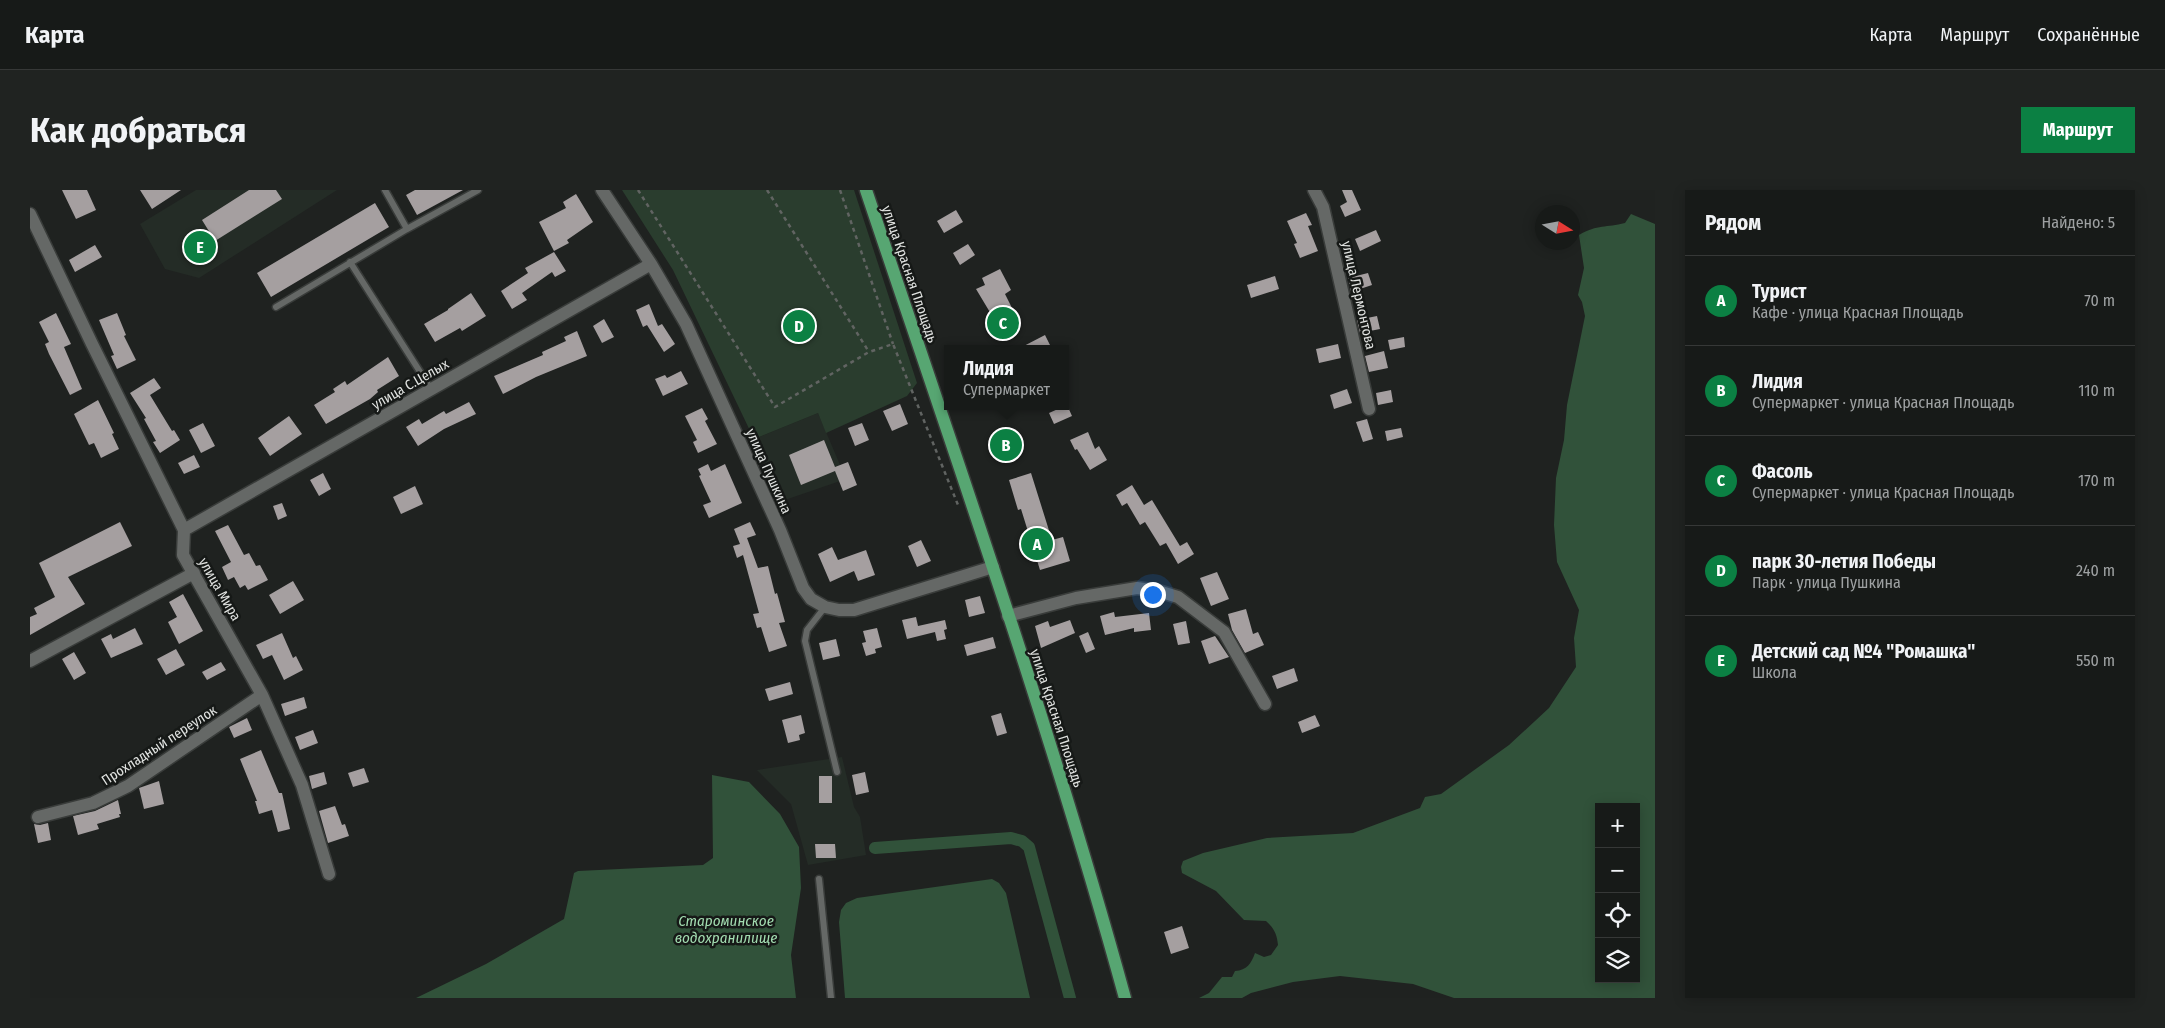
<!DOCTYPE html>
<html lang="ru">
<meta charset="utf-8">
<style>
:root{--surface:#171a18;--page:#202321;--text:#f1f3f6;--muted:#9ea1a2;--line:#363837;--accent:#0b8043}
body{margin:0;font-family:"Fira Sans Condensed",sans-serif;background:var(--page);color:var(--text)}
.controls{position:absolute;right:15px;bottom:15px;display:grid;overflow:hidden;border-radius:0px;box-shadow:0 2px 12px #0003}
.controls button{width:45px;height:45px;display:grid;place-items:center;padding:0;border:0;border-bottom:1px solid var(--line);background:var(--surface);color:var(--text);font:25px sans-serif}
.compass{position:absolute;left:1505px;top:15px;width:45px;height:45px;border-radius:50%;background:var(--surface);box-shadow:0 2px 12px #0003;rotate:101deg}
.you{position:absolute;left:1122px;top:404px;width:18px;height:18px;margin:-12px;border:4px solid #fff;border-radius:50%;background:#1a73e8;box-shadow:0 0 0 8px #1a73e833}
.badge{display:grid;place-items:center;width:32px;height:32px;border-radius:50%;background:var(--accent);color:#fff;font-size:16px;font-weight:700}
.pin{position:absolute;translate:-50% -50%;border:2px solid #fff;box-shadow:0 1px 5px #0006}
.popup{position:absolute;left:914px;top:155px;width:125px;height:65px;box-sizing:border-box;display:grid;place-content:center;border-radius:0px;background:var(--surface);filter:drop-shadow(0 1px 4px #0005);font-size:16px;white-space:nowrap;color:var(--muted)}
.popup b{font-size:19px;color:var(--text)}
.popup::after{content:'';position:absolute;left:50%;top:100%;margin-left:-10px;border:10px solid transparent;border-top-color:var(--surface)}
.list{margin:0;padding:0;list-style:none}
h2{display:flex;justify-content:space-between;align-items:center;height:65px;margin:0;padding:0 20px;font-size:21px}
h2 small{font-size:16px;font-weight:400;color:var(--muted)}
.list li{display:grid;grid-template-columns:32px 1fr auto;gap:15px;align-items:center;box-sizing:border-box;height:90px;padding:0 20px;border-top:1px solid var(--line)}
.list b{display:block;font-size:19px;white-space:nowrap}
.list p{margin:0;font-size:16px;white-space:nowrap;color:var(--muted)}
.list em{font-size:16px;font-style:normal;color:var(--muted)}
.icon{flex:none;width:28px;height:28px;fill:none;stroke:currentColor;stroke-width:2;stroke-linecap:round;stroke-linejoin:round}
.map{position:relative;flex:none;width:1625px;height:808px;overflow:hidden;border-radius:0px}
header{display:flex;align-items:center;gap:30px;box-sizing:border-box;height:70px;padding:0 25px;background:var(--surface);border-bottom:1px solid var(--line)}
header strong{font-size:24px}
nav{display:flex;gap:28px;margin-inline-start:auto;font-size:18px}
.intro{display:flex;align-items:center;justify-content:space-between;box-sizing:border-box;height:120px;padding:0 30px}
h1{margin:0;font-size:35px}
.button{padding:12px 22px;border-radius:0px;background:var(--accent);color:#fff;font-size:18px;font-weight:700}
main{display:flex;gap:30px;padding:0 30px}
aside{flex:1;background:var(--surface);border-radius:0px;box-shadow:0 2px 12px #0003}
.map>svg:first-child{display:block}
.built{fill:#242c26}
.green{fill:#2a3d2e}
.water{fill:#31523a;fill-rule:evenodd}
.lines{fill:none;stroke-linecap:round;stroke-linejoin:round}
.canal{stroke:#31523a;stroke-width:12}
.building{fill:#a59fa0}
.service-casing{stroke:#393c3a;stroke-width:9}
.minor-casing{stroke:#393c3a;stroke-width:15}
.primary-casing{stroke:#393c3a;stroke-width:15}
.path{stroke:#616462;stroke-width:2.5;stroke-dasharray:4 4;stroke-linecap:butt}
.service{stroke:#656866;stroke-width:6}
.minor{stroke:#656866;stroke-width:12}
.primary{stroke:#57a672;stroke-width:12}
.labels{text-anchor:middle;stroke-width:5;stroke-linejoin:round;paint-order:stroke}
.street-label{font-size:14px;fill:#e2e4e2;stroke:#161917}
.water-label{font-size:15px;font-style:italic;fill:#a3ddb1;stroke:#161917}
</style>
<header>
<strong>Карта</strong>
<nav><a>Карта</a><a>Маршрут</a><a>Сохранённые</a></nav>
</header>
<div class="intro"><h1>Как добраться</h1><a class="button">Маршрут</a></div>
<main>
<div class="map">
<svg width="1625" height="808" viewBox="0 0 1625 808">
<rect width="100%" height="100%" fill="#1f2220"/>
<path class="built" d="M166,0H307L169,88L135,79L110,34Z
M788,223L816,289L749,312L724,249Z
M812,567L824,617L830,627L836,665L778,675L761,614L727,580Z"/>
<path class="green" d="M592,0H824L887,193L877,206L796,243L788,223L724,249L643,80Z"/>
<path class="water" d="M1601,24L1625,34V808H1424L1383,794L1310,786L1263,792L1221,803L1212,808H1169L1179,803L1192,787H1202L1205,781C1217,780 1221,774 1225,763L1234,767L1241,765L1248,755C1247,744 1244,738 1236,731L1214,730L1186,701L1152,683L1151,677L1153,671L1173,663L1237,648L1323,643L1390,618L1395,607L1411,604L1479,555L1519,518L1546,477L1544,448L1549,420L1527,372L1524,335L1526,288L1534,250L1537,215L1555,126L1552,112L1548,105L1554,78L1549,45C1568,34 1576,38 1595,33ZM1569,617H1606V789H1569Z
M682,585L719,592L750,624L769,657L771,698L761,765L766,808H386L456,774L534,729L544,683L548,681L673,675L683,668Z
M962,689L969,693L976,703L1000,808H815L809,732L811,720L816,713L827,708Z"/>
<g class="lines">
<path class="canal" d="M845,658L981,648L992,651L999,657L1040,808"/>
</g>
<path class="building" d="M32,0H57L66,20L46,29Z
M110,0H151L122,19Z
M219,0H246L252,9L185,51L172,30Z
M385,0H433L387,25L376,5Z
M1312,0H1322L1331,20L1315,27L1310,16L1317,12Z
M546,4L563,32L537,50L539,53L524,61L509,32L536,18L533,12Z
M345,13L359,37L241,107L227,83Z
M926,20L933,32L914,43L907,31Z
M1276,23L1282,35L1278,36L1288,61L1270,68L1264,54L1267,53L1257,31Z
M1346,40L1351,51L1330,61L1325,49Z
M938,54L945,65L930,75L923,63Z
M65,55L72,67L45,82L39,70Z
M524,62L536,81L525,87L522,82L492,103L497,110L482,119L471,101L498,83L495,78Z
M970,79L981,100L975,104L988,130L970,139L946,99L955,95L952,88Z
M1338,83L1342,95L1321,102L1318,88Z
M1245,86L1249,99L1221,108L1217,95Z
M441,103L456,126L432,141L430,138L405,152L394,134L418,120V119Z
M619,114L628,136L632,134L645,154L634,162L617,135L613,137L606,120Z
M26,123L41,154L34,157L52,199L40,205L19,164L15,154L19,152L9,132Z
M87,123L96,145L94,146L106,170L87,179L81,166L84,165L69,130Z
M1347,126L1350,139L1330,143L1327,130Z
M574,129L584,147L572,153L563,136Z
M547,141L557,166L506,187L473,204L464,186L513,165L512,162L536,151L534,147Z
M1015,145L1020,155L1013,159H988Z
M1374,147L1375,157L1360,160L1358,150Z
M1308,154L1311,168L1289,173L1286,159Z
M1354,161L1358,178L1339,182L1335,166Z
M358,167L369,186L347,200L348,202L340,209L296,234L284,215L305,202L303,199L315,191L317,195Z
M651,181L658,194L633,206L625,189L635,185L637,188Z
M124,188L131,198L120,205L142,241L144,240L150,250L130,263L123,252L126,251L114,229L116,228L100,203Z
M1317,199L1322,213L1304,219L1300,205Z
M1361,200L1363,212L1348,215L1346,203Z
M68,210L84,243L82,244L89,259L71,268L64,253L59,255L44,224Z
M439,212L446,224L414,239L388,256L376,237L389,229L392,234L414,221L416,224Z
M870,214L878,234L862,241L853,221Z
M1037,215L1042,226L1024,234L1019,223Z
M672,218L678,229L675,231L687,254L668,263L663,252L667,250L655,226Z
M259,226L272,244L240,266L228,248Z
M1337,229L1343,249L1333,252L1326,232Z
M173,233L185,256L171,263L159,240Z
M832,233L839,250L825,256L818,238Z
M1371,238L1373,247L1357,251L1355,241Z
M977,241L987,263L974,269L964,247Z
M1058,242L1065,259L1069,256L1077,270L1060,280L1047,259L1045,260L1040,250Z
M794,250L805,277L818,272L827,295L813,301L805,281L771,295L759,265Z
M164,265L170,277L154,284L148,273Z
M678,274L681,281L695,274L712,313L679,328L673,315L681,312L669,286L671,285L668,279Z
M293,283L301,299L289,306L280,290Z
M1001,283L1022,350L1033,347L1040,371L1010,380L991,319L988,320L979,290Z
M1102,295L1114,315L1122,310L1150,356L1157,352L1164,364L1148,374L1136,353L1130,356L1115,332L1110,335L1097,313L1092,316L1086,305Z
M385,296L393,314L371,324L363,307Z
M252,313L257,326L248,330L243,316Z
M90,332L102,356L38,387L55,414L0,445V427L7,424L4,418L25,407L9,373Z
M720,332L726,345L717,348L728,378L738,376L745,404L747,403L755,432L749,433L757,456L739,462L731,437L727,438L723,424L729,423L713,365L707,368L703,356L710,354L704,339Z
M198,335L214,365L219,363L226,376L230,375L238,390L218,400L215,395L210,398L204,387L198,390L192,377L201,372L185,341Z
M891,350L901,371L887,377L878,356Z
M802,357L808,370L836,360L845,385L828,391L824,381L800,392L788,364Z
M1187,382L1199,409L1181,416L1170,388Z
M263,391L274,410L250,424L239,405Z
M153,404L173,441L149,454L138,432L147,427L139,412Z
M950,406L955,423L939,427L935,410Z
M1216,419L1223,444L1228,442L1234,455L1215,463L1202,440L1198,424Z
M1084,422L1085,427L1119,423L1121,440L1104,442V438L1075,445L1070,426Z
M886,427L888,436L915,430L917,439L914,440L916,449L907,451L905,442L877,449L872,430Z
M1040,430L1045,443L1011,458L1005,436L1018,431L1020,437Z
M1156,431L1160,453L1148,455L1143,434Z
M105,438L113,454L81,468L71,449L81,444L83,449Z
M847,438L852,457L845,459L846,463L836,466L832,453L836,452L833,441Z
M1058,442L1065,459L1056,463L1049,446Z
M252,443L263,468L266,466L273,480L254,490L242,465L233,469L226,455Z
M1185,446L1199,467L1179,474L1171,451Z
M963,447L966,458L937,466L934,455Z
M806,449L810,466L793,470L789,453Z
M146,459L155,475L136,485L127,469Z
M44,462L56,483L44,490L32,469Z
M191,472L196,480L177,490L172,482Z
M1264,478L1268,491L1247,499L1242,486Z
M760,492L763,504L739,511L735,499Z
M274,507L277,518L255,526L251,514Z
M971,523L977,543L967,546L961,526Z
M771,525L775,543L769,545L770,550L758,553L752,530Z
M1285,525L1290,536L1272,543L1268,532Z
M217,528L222,540L204,548L199,537Z
M283,540L288,553L270,560L265,547Z
M231,560L249,603H252L260,639L248,642L242,620L229,624L225,611H227L210,569Z
M334,578L339,592L323,597L318,583Z
M294,582L297,594L282,599L279,586Z
M835,582L839,602L826,605L822,585Z
M789,586H802V613H789Z
M129,591L134,614L114,619L109,598Z
M88,610L91,624H89L90,627L67,634L69,639L48,645L43,626L65,621Z
M305,616L312,635L315,634L319,646L298,653L289,621Z
M18,633L21,650L8,653L4,634L10,635Z
M785,654H805L806,668H786Z
M1152,736L1159,758L1141,764L1134,742Z"/>
<g class="lines">
<defs>
<path id="service" d="M355,0L377,39L448,0
M320,72L401,199
M246,117L377,39
M795,417L777,440L775,451L807,582
M789,689L801,808"/>
<path id="minor" d="M572,0L621,74L656,134L750,340L773,398L781,409L795,417L809,420H824L963,377
M1284,0L1293,17L1339,219
M0,24L62,154L154,340L153,365L232,505L272,595L299,684
M154,340L621,74
M978,426L1046,408L1107,398L1128,401L1148,407L1194,442L1235,514
M0,471L164,383
M8,627L63,613L98,596L232,505"/>
<path id="primary" d="M836,0C926,268 1020,535 1095,808"/>
</defs>
<use href="#service" class="service-casing"/>
<use href="#minor" class="minor-casing"/>
<use href="#primary" class="primary-casing"/>
<path class="path" d="M608,0L745,217L839,162L863,154L928,315
M737,0L839,162
M810,0L863,154"/>
<use href="#service" class="service"/>
<use href="#minor" class="minor"/>
<use href="#primary" class="primary"/>
</g>
<g class="labels">
<g class="street-label">
<text transform="translate(880 84) rotate(71)" y="5">улица Красная Площадь</text>
<text transform="translate(1329 105) rotate(77)" y="5">улица Лермонтова</text>
<text transform="translate(380 194) rotate(-30)" y="5">улица С.Целых</text>
<text transform="translate(739 281) rotate(66)" y="5">улица Пушкина</text>
<text transform="translate(190 399) rotate(60)" y="5">улица Мира</text>
<text transform="translate(1027 528) rotate(72)" y="5">улица Красная Площадь</text>
<text transform="translate(129 555) rotate(-33)" y="5">Прохладный переулок</text>
</g>
<g class="water-label">
<text x="696" y="736">Староминское<tspan x="696" dy="17">водохранилище</tspan></text>
</g>
</g>
</svg>
<div class="controls">
<button>+</button>
<button>−</button>
<button><svg class="icon" aria-label="locate" viewBox="0 0 24 24"><circle cx="12" cy="12" r="6"/><path d="M12 2v4M12 18v4M2 12h4M18 12h4"/></svg></button>
<button><svg class="icon" aria-label="layers" viewBox="0 0 24 24"><path d="M12 4l9 5-9 5-9-5zM3 14l9 5 9-5"/></svg></button>
</div>
<svg class="compass" viewBox="-18 -18 36 36"><path d="M0-13l5 13h-10z" fill="#e53935"/><path d="M0 13l5-13h-10z" fill="#9ea1a2"/></svg>
<div class="you"></div>
<div class="pin badge" style="left:1007px;top:354px">A</div>
<div class="pin badge" style="left:976px;top:255px">B</div>
<div class="popup"><b>Лидия</b>Супермаркет</div>
<div class="pin badge" style="left:973px;top:133px">C</div>
<div class="pin badge" style="left:769px;top:136px">D</div>
<div class="pin badge" style="left:170px;top:57px">E</div>
</div>
<aside>
<h2>Рядом<small>Найдено: 5</small></h2>
<ul class="list">
<li><span class="badge">A</span><div><b>Турист</b><p>Кафе · улица Красная Площадь</p></div><em>70 m</em></li>
<li><span class="badge">B</span><div><b>Лидия</b><p>Супермаркет · улица Красная Площадь</p></div><em>110 m</em></li>
<li><span class="badge">C</span><div><b>Фасоль</b><p>Супермаркет · улица Красная Площадь</p></div><em>170 m</em></li>
<li><span class="badge">D</span><div><b>парк 30-летия Победы</b><p>Парк · улица Пушкина</p></div><em>240 m</em></li>
<li><span class="badge">E</span><div><b>Детский сад №4 &quot;Ромашка&quot;</b><p>Школа</p></div><em>550 m</em></li>
</ul>
</aside>
</main>
